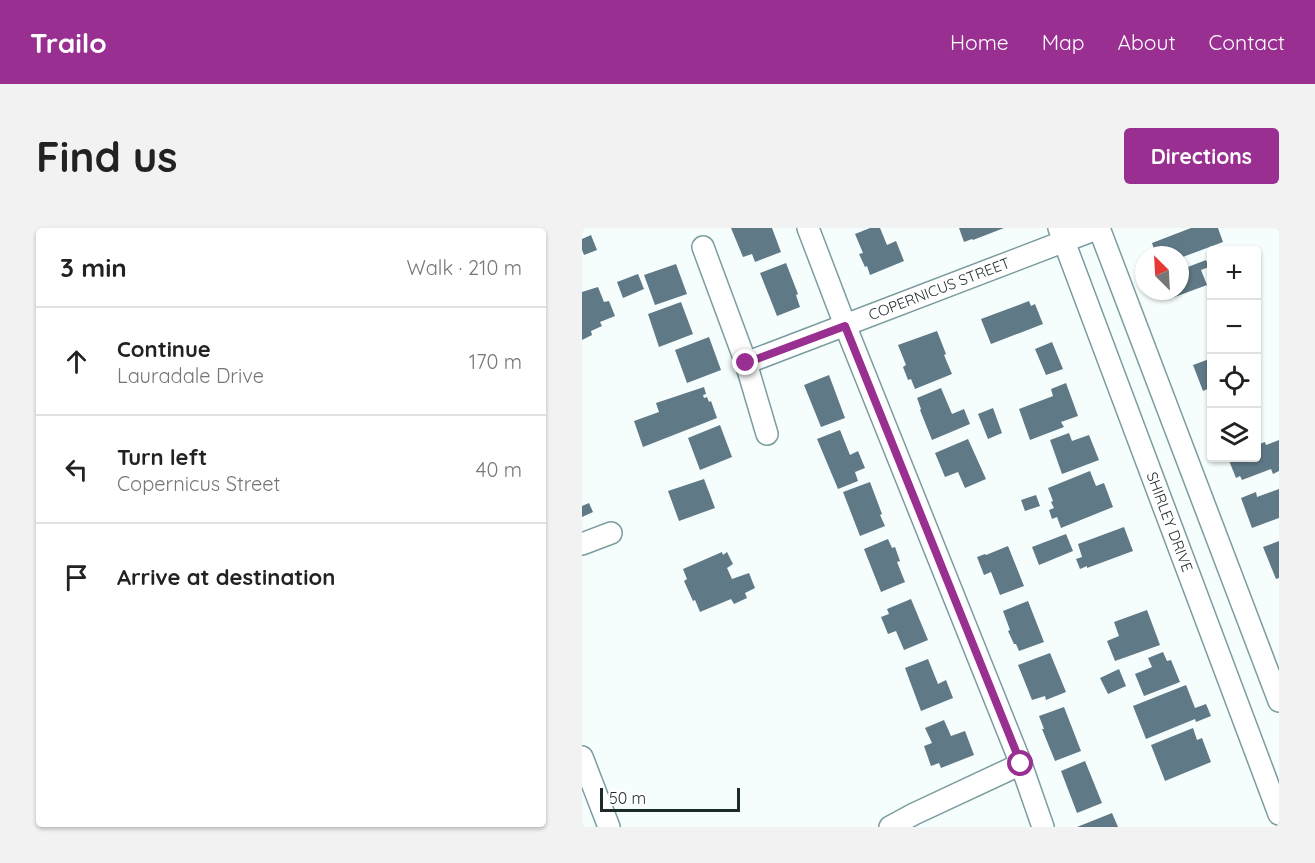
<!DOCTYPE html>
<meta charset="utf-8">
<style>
:root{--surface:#fff;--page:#f2f2f2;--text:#222;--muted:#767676;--line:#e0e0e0;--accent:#992f91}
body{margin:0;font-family:Quicksand,sans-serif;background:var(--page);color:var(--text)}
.controls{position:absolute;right:18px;top:18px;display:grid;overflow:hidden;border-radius:6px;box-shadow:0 2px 4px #0004}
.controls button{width:54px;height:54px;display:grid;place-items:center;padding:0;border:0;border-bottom:2px solid var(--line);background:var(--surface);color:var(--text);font:30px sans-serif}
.compass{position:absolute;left:553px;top:18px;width:54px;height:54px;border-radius:50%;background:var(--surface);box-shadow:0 2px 4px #0004;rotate:336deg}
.scale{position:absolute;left:18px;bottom:15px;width:140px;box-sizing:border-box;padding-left:6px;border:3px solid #1c2a2b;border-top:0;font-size:16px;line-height:21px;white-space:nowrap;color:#1c2a2b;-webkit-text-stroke:4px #fff;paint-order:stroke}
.stop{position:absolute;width:18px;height:18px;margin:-14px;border:4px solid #992f91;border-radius:50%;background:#fff}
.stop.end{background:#992f91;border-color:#fff;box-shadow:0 2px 6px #0008}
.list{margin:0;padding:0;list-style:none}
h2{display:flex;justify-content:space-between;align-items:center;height:78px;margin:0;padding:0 24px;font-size:26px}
h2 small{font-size:20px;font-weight:400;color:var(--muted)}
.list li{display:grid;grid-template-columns:39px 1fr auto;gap:18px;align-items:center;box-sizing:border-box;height:108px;padding:0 24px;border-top:2px solid var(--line)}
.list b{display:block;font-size:22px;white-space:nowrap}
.list p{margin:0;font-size:20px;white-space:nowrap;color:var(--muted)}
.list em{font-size:20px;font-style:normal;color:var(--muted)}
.icon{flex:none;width:33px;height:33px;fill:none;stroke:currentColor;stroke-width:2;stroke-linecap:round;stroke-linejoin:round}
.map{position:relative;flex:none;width:697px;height:599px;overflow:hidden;border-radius:6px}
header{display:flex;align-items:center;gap:36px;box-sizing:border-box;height:84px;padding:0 30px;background:var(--accent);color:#fff}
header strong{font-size:28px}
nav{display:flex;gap:33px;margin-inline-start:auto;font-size:21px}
.intro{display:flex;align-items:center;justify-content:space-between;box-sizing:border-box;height:144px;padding:0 36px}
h1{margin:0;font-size:42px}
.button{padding:15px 27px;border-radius:6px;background:var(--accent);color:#fff;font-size:21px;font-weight:700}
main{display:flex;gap:36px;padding:0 36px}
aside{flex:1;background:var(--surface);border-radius:6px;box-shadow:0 2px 4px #0004}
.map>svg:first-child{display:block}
.building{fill:#5f7986}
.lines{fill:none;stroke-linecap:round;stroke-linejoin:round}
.minor-casing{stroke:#7b9ca0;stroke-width:24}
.minor{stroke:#fff;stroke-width:21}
.route{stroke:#992f91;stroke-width:8}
.labels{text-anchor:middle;stroke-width:5;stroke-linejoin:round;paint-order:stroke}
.street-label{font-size:15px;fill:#1c2a2b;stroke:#fff}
</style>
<header>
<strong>Trailo</strong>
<nav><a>Home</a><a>Map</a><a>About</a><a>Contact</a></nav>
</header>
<div class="intro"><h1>Find us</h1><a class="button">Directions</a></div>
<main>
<aside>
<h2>3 min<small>Walk · 210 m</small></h2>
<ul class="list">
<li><svg class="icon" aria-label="ahead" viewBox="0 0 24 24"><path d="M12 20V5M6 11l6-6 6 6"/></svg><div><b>Continue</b><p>Lauradale Drive</p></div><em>170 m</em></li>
<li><svg class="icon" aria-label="left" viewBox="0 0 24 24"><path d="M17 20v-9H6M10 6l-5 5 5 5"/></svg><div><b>Turn left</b><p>Copernicus Street</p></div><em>40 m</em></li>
<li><svg class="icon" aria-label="arrive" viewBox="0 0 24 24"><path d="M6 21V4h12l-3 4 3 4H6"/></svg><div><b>Arrive at destination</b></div></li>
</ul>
</aside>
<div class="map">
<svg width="697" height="599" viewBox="0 0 697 599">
<rect width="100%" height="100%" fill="#f6fdfd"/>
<path class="building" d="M149,0H190L199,24L173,34L170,26L161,29Z
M288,0H298L305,17L314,13L322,33L288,47L285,38L283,39L277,26L281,25L273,6Z
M377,0H422L391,12L390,11L382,14Z
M609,0H636L641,14L598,30V27H574L570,15Z
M9,7L15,22L2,27L0,22V11Z
M624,32L627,39L619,42L625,57L590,70L587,63H598V42Z
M204,35L216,66L214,67L218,79L195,88L178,45Z
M94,36L105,66L73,77L62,47Z
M56,46L62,61L41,70L35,54Z
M16,59L22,74L27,73L33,88L18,94L20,98L9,103L10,107L0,112V64Z
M447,73L449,78L453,76L461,96L409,116L399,91Z
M99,74L111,106L77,119L66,86Z
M355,103L364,126L362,127L370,146L333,161L329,151L326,152L321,139L324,137L316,117Z
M127,109L139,142L105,155L93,122Z
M470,114L481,141L464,147L453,121Z
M630,130V159L621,163L611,137Z
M247,147L263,190L239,199L222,157Z
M484,155L496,188L479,194L482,199L448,212L437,181L471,168L469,161Z
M122,159L124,166L121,167L122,170L125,169L127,174L129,173L135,190L61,219L52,193L77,184L74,175Z
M359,160L370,186L382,181L388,196L350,212L338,182L339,181L335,170Z
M411,180L420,205L406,211L396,186Z
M138,197L150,229L118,242L106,210Z
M258,202L268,227L276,223L283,240L273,244L276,253L256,261L235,211Z
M487,205L490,213L507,207L517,232L480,246L468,212Z
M386,211L404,251L383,260L376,244L363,249L353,225Z
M697,212V243L691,246L689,241L660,252L658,248L654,250L646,230H674V217L683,214L684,217Z
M508,243L514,258L522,255L531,279L479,300L475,289L470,291L467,282L472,280L469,274L471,273L466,260Z
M122,251L133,280L97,293L86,263Z
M288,254L300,286L298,287L303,298L278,308L261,264Z
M697,261V290L670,300L659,270L674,264L675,269Z
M454,267L458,278L443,283L439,272Z
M7,275L11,284L0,289V278Z
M542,299L551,323L505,340V338L498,341L494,331L500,329L496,316Z
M484,306L491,323L457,337L450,319Z
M306,311L310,320L313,319L318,333L315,334L323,354L299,364L282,321Z
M697,313V350L694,351L681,319Z
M426,318L442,358L418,367L409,344L402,347L395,329L403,326L404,327Z
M140,324L141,327L145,324L151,336L145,340L150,351L167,345L173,360L163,365L165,370L152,376L149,371L118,384L113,372L111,373L102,353L105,351L101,341Z
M329,371L346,412L322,422L314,403L306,406L299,389L307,386L305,381Z
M446,373L462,414L437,423L434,416H432L426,403L428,402L421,383Z
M565,382L578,417L533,433L525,413L537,408L532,394Z
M581,424L585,433L589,432L598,454L562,468L553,446L570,439L566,430Z
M468,425L484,464L464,472L463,468L450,472L436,437Z
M346,431L356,456L364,452L371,470L339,483L323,440Z
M537,441L544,458L526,466L518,450Z
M604,457L613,480L624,476L629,488L614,494L613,491L564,511L551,478Z
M482,479L499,523L473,533L460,501H462L457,488Z
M362,492L369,508L383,503L392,527L359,540L357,535L349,538L342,518L350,515L343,500Z
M611,500L615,512L620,510L629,534L583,553L569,517Z
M503,533L520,575L495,585L479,543Z
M530,585L536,599H495Z"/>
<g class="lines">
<defs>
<g id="minor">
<path d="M226,0L263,97L439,536L461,599"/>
<path id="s1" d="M477,0L697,586"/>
<path d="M517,0L697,473"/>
<path d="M121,19L164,135L185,206"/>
<path id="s2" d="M164,135L517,0"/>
<path d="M0,316L29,305"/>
<path d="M0,529L27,599"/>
<path d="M308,599L332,586L439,536"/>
</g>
</defs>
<use href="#minor" class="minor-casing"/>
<use href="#minor" class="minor"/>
</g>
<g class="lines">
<path class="route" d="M164,135L263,98L439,536"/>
</g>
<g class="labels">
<g class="street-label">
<text dy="5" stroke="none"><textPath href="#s2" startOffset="207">COPERNICUS STREET</textPath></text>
<text dy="5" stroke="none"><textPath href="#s1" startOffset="314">SHIRLEY DRIVE</textPath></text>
</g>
</g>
</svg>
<div class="controls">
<button>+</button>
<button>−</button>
<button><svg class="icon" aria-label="locate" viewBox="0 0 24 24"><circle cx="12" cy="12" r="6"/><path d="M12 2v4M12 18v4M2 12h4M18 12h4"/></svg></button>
<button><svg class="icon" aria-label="layers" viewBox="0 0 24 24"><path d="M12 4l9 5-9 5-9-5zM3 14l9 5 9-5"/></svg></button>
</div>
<svg class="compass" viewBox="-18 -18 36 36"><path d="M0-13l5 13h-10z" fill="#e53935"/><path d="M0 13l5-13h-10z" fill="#767676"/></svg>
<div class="scale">50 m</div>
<div class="stop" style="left:439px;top:536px"></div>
<div class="stop end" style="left:164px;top:135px"></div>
</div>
</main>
